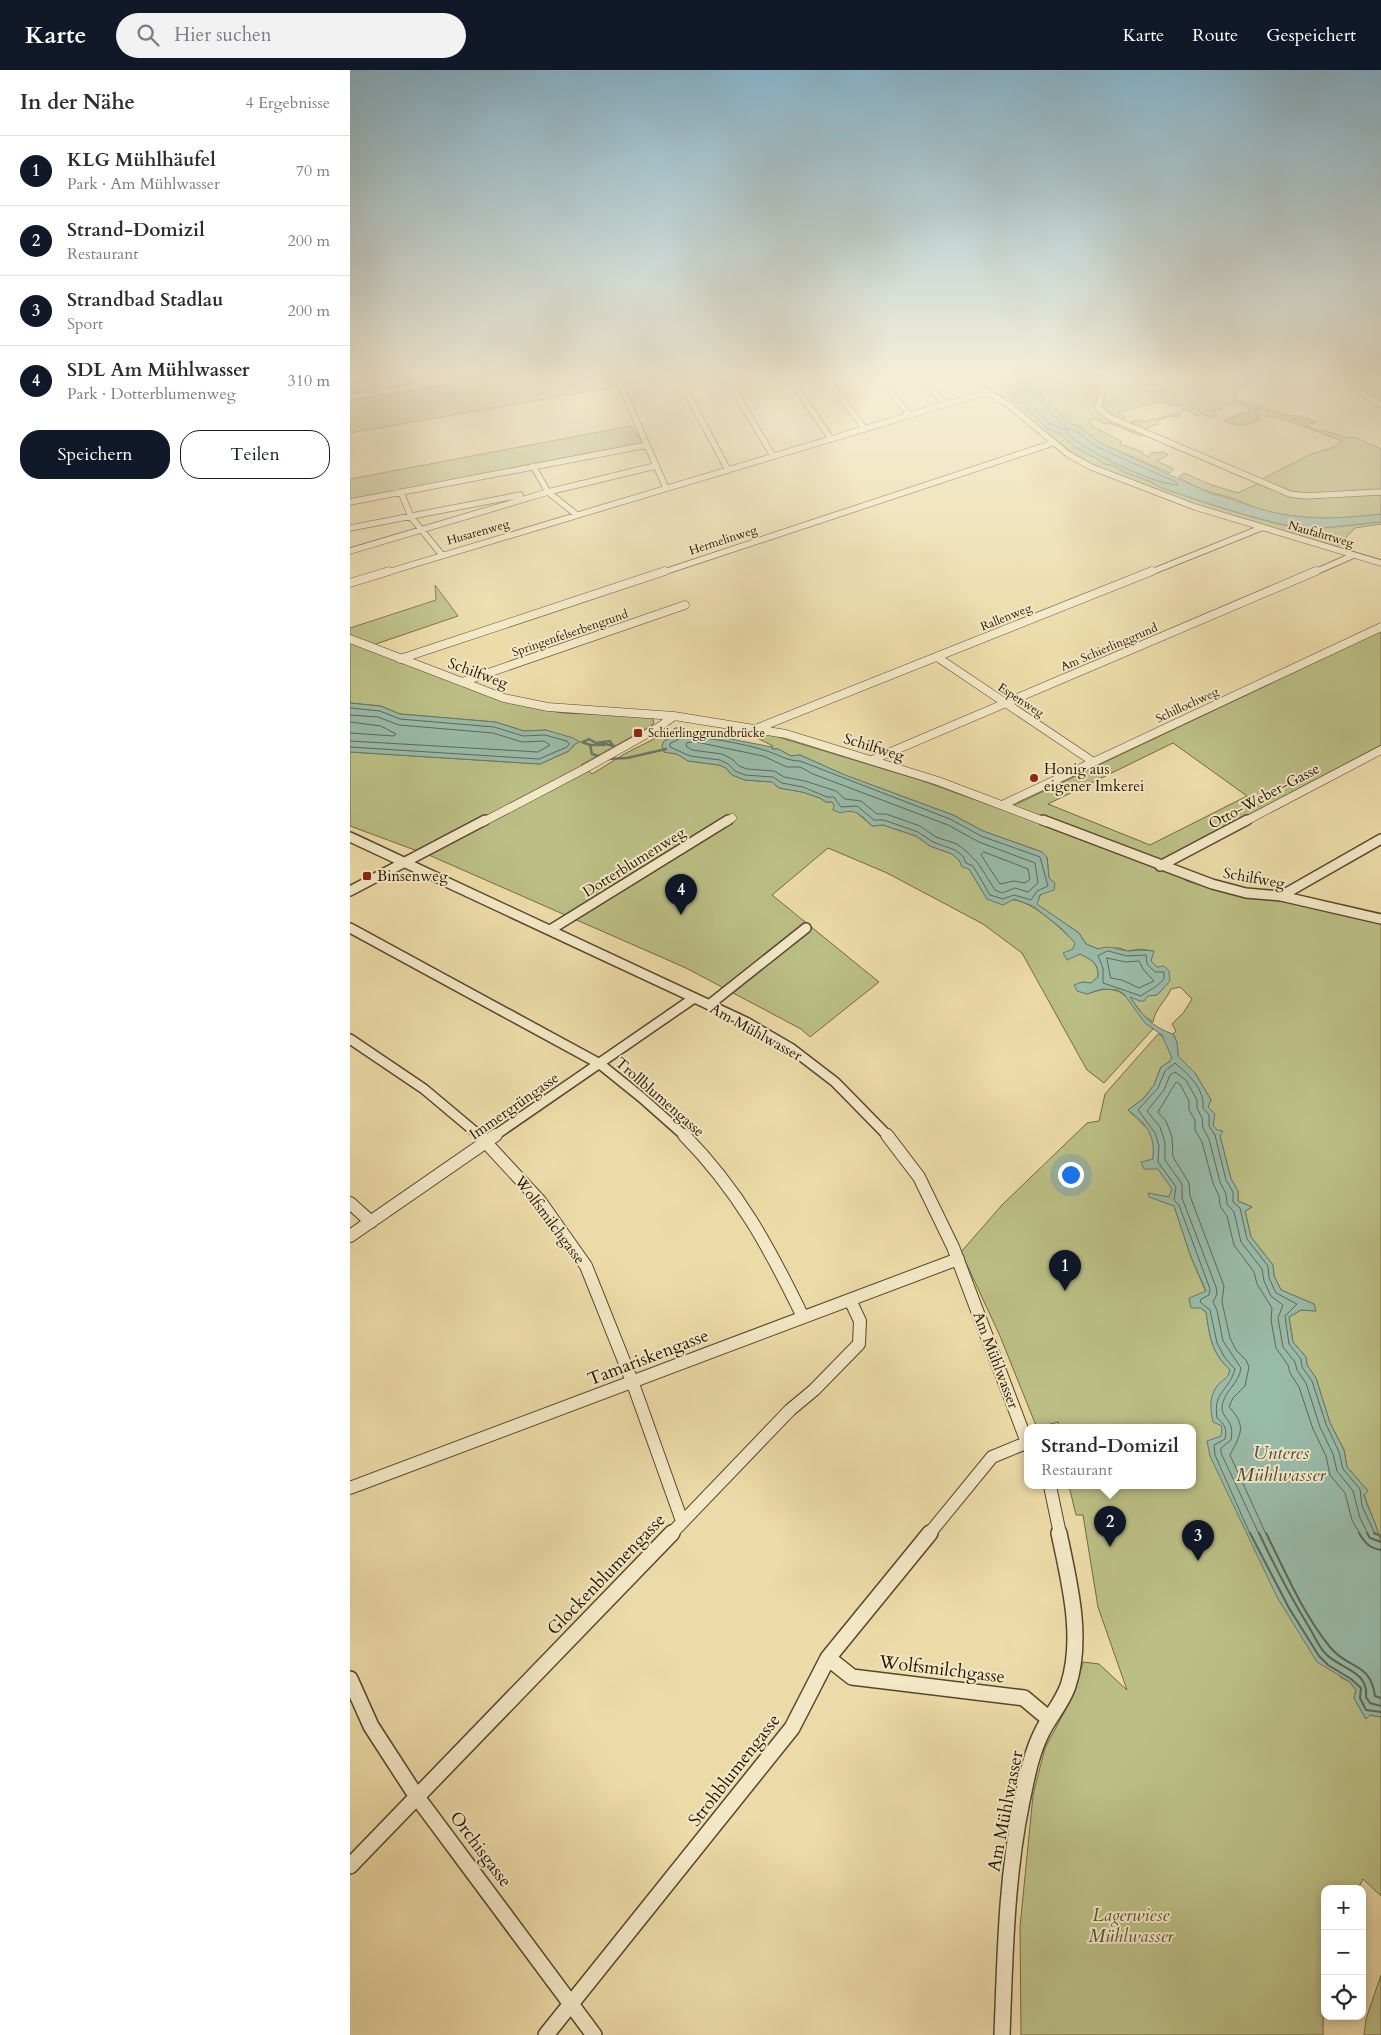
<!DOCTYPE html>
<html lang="de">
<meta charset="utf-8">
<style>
:root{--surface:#fff;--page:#f2f2f3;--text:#2b2b33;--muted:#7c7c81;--line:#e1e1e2;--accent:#111827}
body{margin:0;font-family:Cardo,serif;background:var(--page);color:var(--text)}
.controls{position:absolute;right:15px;bottom:15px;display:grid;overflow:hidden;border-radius:10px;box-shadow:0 2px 8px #0003}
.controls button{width:45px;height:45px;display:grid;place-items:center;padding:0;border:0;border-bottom:1px solid var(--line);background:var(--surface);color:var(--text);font:25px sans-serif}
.you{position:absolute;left:720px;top:1104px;width:18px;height:18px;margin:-12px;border:4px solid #fff;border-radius:50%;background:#1a73e8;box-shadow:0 0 0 8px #1a73e833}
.badge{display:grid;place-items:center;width:32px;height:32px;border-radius:50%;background:var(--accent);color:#fff;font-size:16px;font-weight:700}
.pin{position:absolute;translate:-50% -41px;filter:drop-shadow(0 1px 2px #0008)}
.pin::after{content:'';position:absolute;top:26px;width:18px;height:15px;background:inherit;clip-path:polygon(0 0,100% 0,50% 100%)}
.popup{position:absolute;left:674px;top:1354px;width:172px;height:65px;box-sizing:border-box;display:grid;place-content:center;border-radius:10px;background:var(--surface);filter:drop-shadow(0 1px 4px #0005);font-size:16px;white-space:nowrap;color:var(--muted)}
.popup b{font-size:19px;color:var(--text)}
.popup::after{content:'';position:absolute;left:50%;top:100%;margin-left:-10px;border:10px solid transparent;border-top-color:var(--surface)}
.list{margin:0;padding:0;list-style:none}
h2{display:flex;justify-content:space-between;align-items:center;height:65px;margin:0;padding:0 20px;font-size:21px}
h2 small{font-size:16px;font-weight:400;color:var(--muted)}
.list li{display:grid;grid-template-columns:32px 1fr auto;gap:15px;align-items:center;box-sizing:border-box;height:70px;padding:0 20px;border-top:1px solid var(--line)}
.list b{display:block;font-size:19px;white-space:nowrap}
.list p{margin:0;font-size:16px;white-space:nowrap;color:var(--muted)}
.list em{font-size:16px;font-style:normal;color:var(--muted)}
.actions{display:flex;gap:10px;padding:15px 20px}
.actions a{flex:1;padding:11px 0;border:1px solid var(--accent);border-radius:20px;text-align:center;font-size:18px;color:var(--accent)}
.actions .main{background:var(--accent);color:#fff}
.icon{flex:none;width:28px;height:28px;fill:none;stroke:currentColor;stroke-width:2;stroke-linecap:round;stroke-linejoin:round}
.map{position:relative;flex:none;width:1031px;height:1965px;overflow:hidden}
header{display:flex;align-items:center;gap:30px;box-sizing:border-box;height:70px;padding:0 25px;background:var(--accent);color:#fff}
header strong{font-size:24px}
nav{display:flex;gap:28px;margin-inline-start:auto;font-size:18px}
.search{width:350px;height:45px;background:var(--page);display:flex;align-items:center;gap:12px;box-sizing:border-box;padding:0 18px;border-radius:28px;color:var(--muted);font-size:19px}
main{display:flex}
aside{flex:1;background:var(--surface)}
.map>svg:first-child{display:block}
.green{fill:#bbbf85;stroke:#716a43;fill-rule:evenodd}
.water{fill:#99bba9;stroke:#6b7866}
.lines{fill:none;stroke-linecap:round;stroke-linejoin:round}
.shore-far1{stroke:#606855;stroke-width:1}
.shore{stroke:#606855;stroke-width:2}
.stream{stroke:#6b7866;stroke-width:2.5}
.minor-far4-casing{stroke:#58462b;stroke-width:7}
.minor-far3-casing{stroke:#58462b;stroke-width:9}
.minor-far2-casing{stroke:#58462b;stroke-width:12}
.minor-far1-casing{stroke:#58462b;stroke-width:14}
.minor-casing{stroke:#58462b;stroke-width:18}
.minor-far4{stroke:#f3e8c6;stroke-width:5.5}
.minor-far3{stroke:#f3e8c6;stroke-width:8}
.minor-far2{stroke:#f3e8c6;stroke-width:9}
.minor-far1{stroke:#f3e8c6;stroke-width:12}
.minor{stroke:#f3e8c6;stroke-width:15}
.poi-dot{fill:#8f2418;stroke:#f3e8c6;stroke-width:2}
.labels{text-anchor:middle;stroke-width:4;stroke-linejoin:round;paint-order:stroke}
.far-street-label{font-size:12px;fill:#271401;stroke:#f3e8c6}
.far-poi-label{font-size:12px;fill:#271401;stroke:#f3e8c6;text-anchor:start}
.street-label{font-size:15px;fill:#271401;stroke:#f3e8c6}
.poi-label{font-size:15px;fill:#271401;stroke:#f3e8c6;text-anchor:start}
.near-street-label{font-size:18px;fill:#271401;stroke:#f3e8c6}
.near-park-label{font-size:18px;font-style:italic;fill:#5b502f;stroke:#f3e8c6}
.near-water-label{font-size:19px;font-style:italic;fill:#4f4e3c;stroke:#f3e8c6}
</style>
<header>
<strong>Karte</strong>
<div class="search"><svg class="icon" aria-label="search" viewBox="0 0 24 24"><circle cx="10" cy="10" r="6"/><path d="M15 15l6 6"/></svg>Hier suchen</div>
<nav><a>Karte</a><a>Route</a><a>Gespeichert</a></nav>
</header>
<main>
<aside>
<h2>In der Nähe<small>4 Ergebnisse</small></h2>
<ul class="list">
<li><span class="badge">1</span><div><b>KLG Mühlhäufel</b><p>Park · Am Mühlwasser</p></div><em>70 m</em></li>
<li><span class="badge">2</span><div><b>Strand-Domizil</b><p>Restaurant</p></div><em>200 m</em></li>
<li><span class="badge">3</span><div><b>Strandbad Stadlau</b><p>Sport</p></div><em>200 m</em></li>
<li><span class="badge">4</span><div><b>SDL Am Mühlwasser</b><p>Park · Dotterblumenweg</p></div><em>310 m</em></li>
</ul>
<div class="actions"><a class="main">Speichern</a><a>Teilen</a></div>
</aside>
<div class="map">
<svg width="1031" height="1965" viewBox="0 0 1031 1965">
<rect width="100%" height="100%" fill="#ecdba8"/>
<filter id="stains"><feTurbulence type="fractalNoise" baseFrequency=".004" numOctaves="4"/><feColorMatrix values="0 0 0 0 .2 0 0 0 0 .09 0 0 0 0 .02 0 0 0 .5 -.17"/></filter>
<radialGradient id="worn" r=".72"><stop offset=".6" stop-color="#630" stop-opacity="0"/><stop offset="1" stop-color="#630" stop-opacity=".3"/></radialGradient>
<path class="green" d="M31,305H128L0,326V310Z
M141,305H204L214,318L259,310L264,317L0,363V329Z
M620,305H635L669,329L698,359L711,364L723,376L751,391C755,396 759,394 764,396C769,398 773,402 776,403C785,406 793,409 801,412C806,414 810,418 815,419C841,428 952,467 973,458L1031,452V454L1005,458L987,477L846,435L743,395L714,377L659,332Z
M664,305H702L693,309L709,319L736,310L725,305C733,305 744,303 753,305C775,310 791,325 815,320L795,305H908L909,306L885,322L886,330L904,334L937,346C947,344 957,348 966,352L963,354L947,348L943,349L954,353L966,361L927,347H915L918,343L907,338L906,342L910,343L909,349C897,357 886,356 874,351L893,343H899L897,335L880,333L868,341L861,342L866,345L861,348L853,344L846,346L838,340H831L835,338L833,335H823L810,331L768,343L775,348L771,350L778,353L787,350C799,354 816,344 830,343L828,347L821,346L808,350V354L797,358L794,365L790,366L760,353L755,354L746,349L739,350L745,358L771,371L770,374L793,382L792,384L799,387L800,383L813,382L818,385L807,391L824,399L820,403L750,373L730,357L721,354L686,320Z
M1031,306V332L1011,320L1012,317L1005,314L993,313Z
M281,356L292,372L285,376L0,430V409Z
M971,360L999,368L1005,367L1031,379V444C991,449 949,451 910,439C899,436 889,430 878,427C858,421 847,419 829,407L834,403L862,415L888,423L909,413L910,410L961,384L984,377L992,371L966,361Z
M85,515L108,546L23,575L0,566V558L86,530Z
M1031,561V675L815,789L810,796L837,811L877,823L938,832L1031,853V1474C1028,1456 1019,1442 1014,1424L1017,1420L997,1397L994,1380L980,1353L966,1308L957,1295L956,1287L943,1272L939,1247L951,1240L965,1241L964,1234L931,1220L924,1206L923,1195L901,1167L895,1141L902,1137L888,1131V1121L881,1109L870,1066L863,1055L864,1048L857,1037L861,1030L845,1003L828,986L827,972L823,964L826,961L822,954L834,942L842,929L830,917L821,919C816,931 805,939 803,952L794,946L779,926L807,925L813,918L807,897L801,891L803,881L790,879L778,881L769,878L748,879L736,874L729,863L686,834L699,808L697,787L692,782L633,761L603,745L494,705L450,685L441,686L428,679H421L423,676L405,667V660L570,710L654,740ZM823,673L897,726L800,775L698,734Z
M0,573L142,626L174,636L213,643L293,646L303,649L304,653L301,656L231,695L242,704L276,683L330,656L335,660L324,666L314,682L327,684L338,691L369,695L376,698L382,705L395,710L422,712L429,718L452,722L470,728L476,732H482L484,735L505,741L522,756L533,755L566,766L580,776L602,784L619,799L637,829C646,829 656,828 665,830C686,834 710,858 726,873L723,879C735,888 749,889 748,907L741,913L732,912L737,924C779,908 777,936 803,959L754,1013L737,1000L672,883L633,854L537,803L478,778L422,825L529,912L460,967L451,959L336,898L81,786L0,756V682L190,694L219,681L225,674L196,660L174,661L145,652L50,644L31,636L0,633Z
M808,964C818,967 819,979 822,988L819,992L811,997L804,1015L793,1029L778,1040L799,1060L804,1073L803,1089L822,1119L820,1127L799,1124L824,1136L841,1187L856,1222L851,1238L856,1242C860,1267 861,1282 880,1300L878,1308L867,1316L872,1356L990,1607L1000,1612L1006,1620L1004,1628L1016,1649L1020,1645L1031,1647V1826L1013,1809L1008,1819H975L973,1965H671L670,1857L683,1725L695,1678L724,1624L733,1592L749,1594L777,1620L748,1537L733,1445H726L719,1416H842V1358H709L708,1352L687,1358L650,1266L611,1182L652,1135L737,1053L749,1051L755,1024Z
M1031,1905V1965H1014L1016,1949Z"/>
<path class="water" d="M635,305H664L686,320L721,354L730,357L750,373L862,424C880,427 894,435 911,439C950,451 991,449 1031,444V452L973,458C952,466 841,428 815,419C810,418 806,414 801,412C793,409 785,406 776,403C773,402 768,398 764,396C759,394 755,396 751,391L723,376L711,364L698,359L669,329Z
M0,633L30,636L50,644L145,652L174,661L196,660L223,668L230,672L225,674L219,681L190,694L0,682Z
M335,660L422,677V679H428L441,686L450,685L495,705L603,745L633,761L692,782L697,787L699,808L705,813L704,820L690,825L687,834L729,863L736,874L748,879C763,874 767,881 780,881C789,880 795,880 804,881L801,891L807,897L814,896L819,901L820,911L807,925L798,926L794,931H790L780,927C791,944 803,958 823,964L827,972L828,986L845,1003L861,1030L858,1037L865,1044L863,1055L867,1060L873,1061L870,1066L881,1109L888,1121V1131L902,1137L895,1141L901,1167L923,1195L924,1206L931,1220L964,1234L966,1241L951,1240L939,1247L943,1272L956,1287L957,1295L966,1308L980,1353L994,1380L997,1397L1018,1421L1014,1425C1019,1442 1028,1456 1031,1474V1647L1020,1645L1016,1649L1004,1628L1006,1620L1000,1612L967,1592L927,1527L860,1386L857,1371L871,1366L872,1356L863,1352C860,1339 859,1327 867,1316C873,1309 878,1309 880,1300C861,1282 860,1267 856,1242L851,1238H841L839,1228L856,1221L841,1187L824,1136L799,1127L798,1123L819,1127L822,1119L808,1099H794L791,1092L803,1089C805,1064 797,1054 778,1040L793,1029L804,1015L811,997L819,992L822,988L812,965L795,953L774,924L768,920L752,919L737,924L727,921L724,915L732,912L741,913L748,907C749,893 742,890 730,884L717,890L713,883L723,879L725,873L711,858L683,836L664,829L653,835L637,829L619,799L612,797L609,790L602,784L580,776L566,766L533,755L522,756C512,745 505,738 490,743L483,740L484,735L482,732H476L470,728L452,722L429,718L422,712L395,710L382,705L376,698L369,695L338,691L327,684L314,682L312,676L314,671Z"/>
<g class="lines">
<path class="shore-far1" d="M643,305L672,325L700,354L715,359V356L683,324L664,310L662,305
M717,359L728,362L747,377L826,412L828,415C802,414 734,381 716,362Z
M0,638L30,641L50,649L144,657L173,666L195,665L217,671L219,674L217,677L189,689L0,677
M0,645L28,647L49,655L143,663L172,672L194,671L200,675L188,682L0,671
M0,652L31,656L46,664L44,666L0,663
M335,666C360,668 392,673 417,681C429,685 437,691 450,691L600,749L631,766L690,787L698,816L687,821L681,830L664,825L653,829L640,825L623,796L616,793L613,786L605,780L583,772L568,762L534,750H524L507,736L491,737L484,727H477L453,717L432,713L423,707L395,705L385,701L378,694L370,690L340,686L320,677V674Z
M346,672L413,686L437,697H450L463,704L598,755L629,772L685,793L688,813L678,822L665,818L652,823L645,820L628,793L616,781L607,774L586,767L570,756L536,744H527L511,731L495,729L486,721L455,711L434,707L424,701L397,699L389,696L382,689L372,684L342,680L336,676L337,673Z
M634,782L678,799L680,809L675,813L664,811L650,814L631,785Z
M758,881L777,886L796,885L797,894L805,902H814V909C805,919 800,919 791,926L753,913V898L748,886Z
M757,888L776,892L789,891L793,899L804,911L789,918L772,910L761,908Z
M900,1464L865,1385L864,1375L875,1369C877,1359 875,1354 867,1348C863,1320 879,1322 885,1299L875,1288L867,1273L860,1240L850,1232L851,1229L859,1225L860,1219L829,1135L824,1130L826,1117L808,1092L809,1076L805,1063L788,1040L808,1018L815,1001L825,993C838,1004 855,1019 853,1038L859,1045V1056L865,1065L876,1110L883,1122V1132L890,1138L897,1169L918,1196L919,1208L926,1223L947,1234L935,1246L939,1274L951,1289L952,1297L962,1311L976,1354L989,1382L993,1399L1010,1419L1012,1436L1025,1464
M909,1464L871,1383V1378L881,1370C885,1349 872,1350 872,1337C873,1322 889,1314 891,1298L873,1271L867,1240L863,1232L867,1224L866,1217L832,1128V1114L815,1090V1072L810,1057L797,1041L814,1020L820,1005L825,1002L836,1010L847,1030V1038L852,1048L853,1058L859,1069L870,1112L876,1124L877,1134L884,1142L891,1172L912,1199L914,1211L921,1226L933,1235L928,1248L933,1277L945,1292L947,1300L956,1313L970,1357L983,1384L987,1401L1003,1421L1010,1448L1018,1464
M916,1464L880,1385C891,1364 897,1356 879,1337L883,1328L895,1316L899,1297L896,1290L886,1280L880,1268L872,1232L874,1216L840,1126L839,1113L823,1087L822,1067L816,1051L808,1042L826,1012L830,1014L839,1031V1040L845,1050V1060L852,1072L863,1113L869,1126L870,1136L877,1146L884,1175L904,1202L907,1214L922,1238L921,1250L926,1278L938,1295L940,1303L949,1317L963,1359L976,1386L980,1405L995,1423L1002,1450L1010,1464"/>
<path class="shore" d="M900,1463L939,1538L969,1586L978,1595L1001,1609L1011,1618L1010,1628L1016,1640L1031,1642
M909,1463C924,1495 940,1526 959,1557C964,1565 968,1576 975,1583C989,1599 1019,1600 1016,1627L1020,1633L1031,1636
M916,1463C935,1501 953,1544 980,1577C998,1600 1020,1591 1025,1626L1031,1628
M1009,1463C1015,1473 1019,1478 1031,1480
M1017,1463L1020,1468L1031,1472
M1024,1463L1031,1466"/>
<path class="stream" d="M232,672L240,675L242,684L251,687
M233,672L239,669L246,673L260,671L263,676
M251,673L264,676
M240,675H254
M257,689L277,688L316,679"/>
<defs>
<path id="minor-far4" d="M266,305L316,418
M327,305L378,400
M375,305L423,386
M438,305L481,369
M475,305L515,359
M528,305L559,345
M564,305L597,334
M615,305L637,322L660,336L719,385L741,397L845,437L1031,493
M728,305L753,318L748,337L759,347L940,424L955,426L1031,422
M0,309L25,305
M1004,316V318L1031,335
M0,327L135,305
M183,396L198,422L227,445
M51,422L61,447L92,485
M0,432L297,375
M0,458L170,425
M0,481L198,422L305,396
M35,503L637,322
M311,503L703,373
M799,503L911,458
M963,503L1004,485"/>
<path id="minor-far3" d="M0,513L39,501
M0,569L154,628L198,637L324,646L436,664L588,711L696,752
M587,587L742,691
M50,589L315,501
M112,612L335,535
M408,658L802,501
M522,690L966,501
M652,735L1031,557
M133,752L236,698L309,657L324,646
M376,752L382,748
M894,752L1031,680"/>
<path id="minor-far2" d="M693,750L862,814L896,823L931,826L1031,849
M0,767L396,952L442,979L485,1012L538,1066
M810,796L897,750
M0,821L135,750
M931,826L1031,769
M0,858L250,994L291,1027L335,1066
M200,860L378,750
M359,935L456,858
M0,969L74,1019L130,1066
M144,1066L344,928"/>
<path id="minor-far1" d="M129,1065L190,1131L236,1196L282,1311L332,1451
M334,1065C389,1121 419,1177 453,1247
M537,1065L569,1107L603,1177L678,1375
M0,1133L21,1152
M0,1166L146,1065
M700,1416L710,1464
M0,1418L608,1189
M321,1464L440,1340L464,1320L509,1274L510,1251L500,1230
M579,1464L642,1387L676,1373"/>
<path id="minor" d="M478,1588L502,1607L674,1628L699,1649
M0,1609L21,1656L67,1727L244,1965
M0,1796L322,1463
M196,1965L442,1658L478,1588L580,1463
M652,1965C655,1887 656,1808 672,1731C677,1707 681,1684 692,1662C700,1646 712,1633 718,1616C734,1568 719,1511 709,1463"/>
</defs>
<use href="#minor-far4" class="minor-far4-casing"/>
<use href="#minor-far3" class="minor-far3-casing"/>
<use href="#minor-far2" class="minor-far2-casing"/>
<use href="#minor-far1" class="minor-far1-casing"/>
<use href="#minor" class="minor-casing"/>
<use href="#minor-far4" class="minor-far4"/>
<use href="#minor-far3" class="minor-far3"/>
<use href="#minor-far2" class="minor-far2"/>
<use href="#minor-far1" class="minor-far1"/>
<use href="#minor" class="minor"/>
</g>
<linearGradient id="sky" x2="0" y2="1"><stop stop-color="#88b7cf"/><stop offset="0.53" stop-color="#f6efd8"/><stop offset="1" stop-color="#f6efd8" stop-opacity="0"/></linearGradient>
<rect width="1031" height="580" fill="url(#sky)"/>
<g class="poi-dot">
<rect x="283" y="658" width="10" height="10" rx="2.5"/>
<circle cx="684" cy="708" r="5"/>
<rect x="12" y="801" width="10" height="10" rx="2.5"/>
</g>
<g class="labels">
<g class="far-street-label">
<text transform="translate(128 462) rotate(-16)" y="4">Husarenweg</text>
<text transform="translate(971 464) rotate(16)" y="4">Naufahrtweg</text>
<text transform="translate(373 470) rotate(-18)" y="4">Hermelinweg</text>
<text transform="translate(656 547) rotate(-22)" y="4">Rallenweg</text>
<text transform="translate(220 563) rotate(-19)" y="4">Springenfelserbengrund</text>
<text transform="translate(759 577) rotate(-23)" y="4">Am Schierlinggrund</text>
<text transform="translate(671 630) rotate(33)" y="4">Espenweg</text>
<text transform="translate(837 635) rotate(-25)" y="4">Schillochweg</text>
</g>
<g class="far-poi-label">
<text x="298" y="667">Schierlinggrundbrücke</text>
</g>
<g class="street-label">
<text transform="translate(128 603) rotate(20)" y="5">Schilfweg</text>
<text transform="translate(524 677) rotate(17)" y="5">Schilfweg</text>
<text transform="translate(914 726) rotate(-28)" y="5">Otto-Weber-Gasse</text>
<text transform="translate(284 792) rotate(-32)" y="5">Dotterblumenweg</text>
<text transform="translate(904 808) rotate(10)" y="5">Schilfweg</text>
<text transform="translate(406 962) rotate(29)" y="5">Am Mühlwasser</text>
<text transform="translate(310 1027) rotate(41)" y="5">Trollblumengasse</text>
<text transform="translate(164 1036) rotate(-35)" y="5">Immergrüngasse</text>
<text transform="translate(200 1150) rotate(53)" y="5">Wolfsmilchgasse</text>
<text transform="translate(646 1290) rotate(69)" y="5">Am Mühlwasser</text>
</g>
<g class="poi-label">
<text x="694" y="704">Honig aus<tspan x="694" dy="17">eigener Imkerei</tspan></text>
<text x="27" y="811">Binsenweg</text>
</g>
<g class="near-street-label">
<text transform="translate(298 1287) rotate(-21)" y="6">Tamariskengasse</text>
<text transform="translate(256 1504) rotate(-46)" y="6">Glockenblumengasse</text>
<text transform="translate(592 1599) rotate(7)" y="6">Wolfsmilchgasse</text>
<text transform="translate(384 1700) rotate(-52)" y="6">Strohblumengasse</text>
<text transform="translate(655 1741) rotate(-79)" y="6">Am Mühlwasser</text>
<text transform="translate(131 1779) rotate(53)" y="6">Orchisgasse</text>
</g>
<g class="near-park-label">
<text x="781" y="1851">Lagerwiese<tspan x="781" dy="21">Mühlwasser</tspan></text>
</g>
<g class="near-water-label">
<text x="931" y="1389">Unteres<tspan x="931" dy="22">Mühlwasser</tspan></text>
</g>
</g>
<rect width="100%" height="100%" filter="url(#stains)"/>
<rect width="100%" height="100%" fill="url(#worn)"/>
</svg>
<div class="controls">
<button>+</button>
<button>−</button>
<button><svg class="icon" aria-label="locate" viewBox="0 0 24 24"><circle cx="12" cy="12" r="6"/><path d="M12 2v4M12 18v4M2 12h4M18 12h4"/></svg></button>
</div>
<div class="you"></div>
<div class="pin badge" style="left:715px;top:1221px">1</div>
<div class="pin badge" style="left:760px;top:1477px">2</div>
<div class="popup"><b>Strand-Domizil</b>Restaurant</div>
<div class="pin badge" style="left:848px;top:1491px">3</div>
<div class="pin badge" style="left:331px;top:845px">4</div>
</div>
</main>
